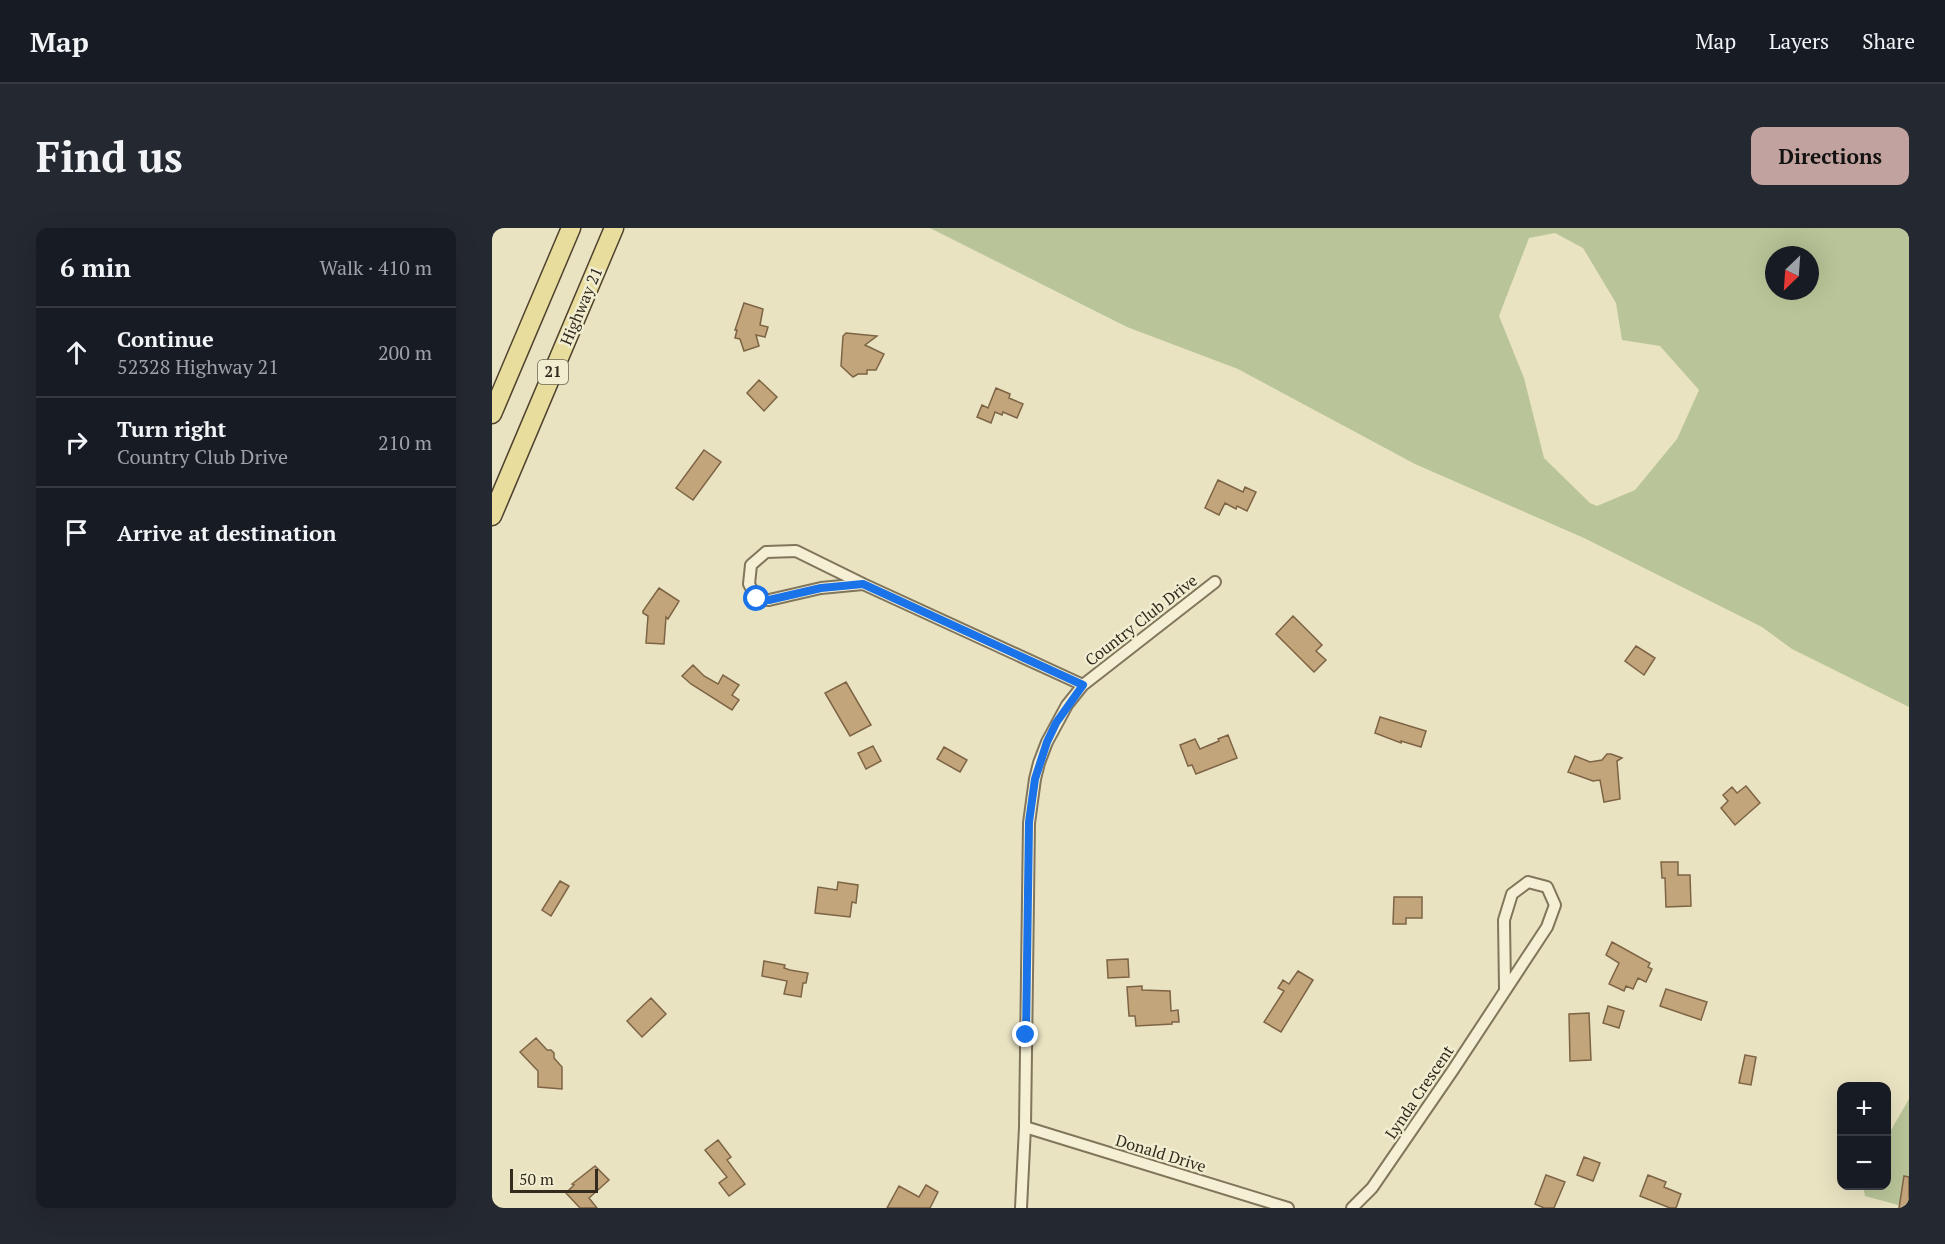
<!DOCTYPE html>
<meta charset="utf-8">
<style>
:root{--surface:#171b24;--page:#242831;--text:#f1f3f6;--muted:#9ea1a6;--line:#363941;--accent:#c2a29e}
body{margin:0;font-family:"PT Serif",serif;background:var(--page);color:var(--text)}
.controls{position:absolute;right:18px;bottom:18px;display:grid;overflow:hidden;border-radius:12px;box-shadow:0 6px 24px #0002}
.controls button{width:54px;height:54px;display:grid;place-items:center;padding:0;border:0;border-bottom:2px solid var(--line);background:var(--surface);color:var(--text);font:30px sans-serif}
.compass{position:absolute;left:1273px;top:18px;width:54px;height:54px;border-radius:50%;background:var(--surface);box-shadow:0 6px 24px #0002;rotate:205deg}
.scale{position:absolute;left:18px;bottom:15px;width:88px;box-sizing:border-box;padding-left:6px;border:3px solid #322b1e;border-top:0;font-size:16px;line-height:21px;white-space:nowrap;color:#322b1e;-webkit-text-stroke:4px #f1edd1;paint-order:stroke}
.stop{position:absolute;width:18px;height:18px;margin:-14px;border:4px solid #1a73e8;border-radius:50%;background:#fff}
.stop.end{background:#1a73e8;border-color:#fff;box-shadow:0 2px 6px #0008}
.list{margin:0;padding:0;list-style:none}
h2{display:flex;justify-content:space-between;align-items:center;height:78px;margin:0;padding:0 24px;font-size:26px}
h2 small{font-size:20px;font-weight:400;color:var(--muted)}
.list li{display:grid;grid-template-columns:39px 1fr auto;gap:18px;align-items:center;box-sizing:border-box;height:90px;padding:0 24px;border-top:2px solid var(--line)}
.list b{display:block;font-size:22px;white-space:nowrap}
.list p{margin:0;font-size:20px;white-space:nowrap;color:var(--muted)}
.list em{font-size:20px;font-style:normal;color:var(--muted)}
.icon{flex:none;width:33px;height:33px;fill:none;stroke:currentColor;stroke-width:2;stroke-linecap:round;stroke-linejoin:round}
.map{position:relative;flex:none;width:1417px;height:980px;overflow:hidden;border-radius:12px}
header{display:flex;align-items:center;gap:36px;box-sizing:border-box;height:84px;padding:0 30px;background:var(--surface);border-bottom:2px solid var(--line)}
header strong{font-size:28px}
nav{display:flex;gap:33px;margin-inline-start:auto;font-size:21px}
.intro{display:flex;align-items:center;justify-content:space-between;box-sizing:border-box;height:144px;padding:0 36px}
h1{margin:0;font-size:42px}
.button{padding:15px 27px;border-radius:12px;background:var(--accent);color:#111;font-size:21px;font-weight:700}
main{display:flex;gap:36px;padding:0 36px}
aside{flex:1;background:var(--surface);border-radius:12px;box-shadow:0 6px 24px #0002}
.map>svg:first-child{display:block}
.green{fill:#b9c598;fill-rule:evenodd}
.building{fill:#c3a57c;stroke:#7d6444;stroke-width:1.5}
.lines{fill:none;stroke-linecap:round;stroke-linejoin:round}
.minor-casing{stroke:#81755b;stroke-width:14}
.primary-casing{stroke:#4f432f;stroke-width:21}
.minor{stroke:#f5f0d5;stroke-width:10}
.primary{stroke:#e9dd9e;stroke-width:18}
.route{stroke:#1a73e8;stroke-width:8}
.labels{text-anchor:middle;stroke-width:5;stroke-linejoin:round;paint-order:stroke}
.shield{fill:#f1edd1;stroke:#6b6554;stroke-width:1.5}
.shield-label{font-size:15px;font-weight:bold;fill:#322b1e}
.street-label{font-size:16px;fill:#322b1e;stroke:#f1edd1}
</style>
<header>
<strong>Map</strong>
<nav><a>Map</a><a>Layers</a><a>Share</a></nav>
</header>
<div class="intro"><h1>Find us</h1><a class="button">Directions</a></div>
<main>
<aside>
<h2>6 min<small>Walk · 410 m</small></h2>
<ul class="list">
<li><svg class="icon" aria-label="ahead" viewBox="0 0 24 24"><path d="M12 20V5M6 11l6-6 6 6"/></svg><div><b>Continue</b><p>52328 Highway 21</p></div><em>200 m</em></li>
<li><svg class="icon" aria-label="right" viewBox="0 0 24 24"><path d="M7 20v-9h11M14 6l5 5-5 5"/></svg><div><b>Turn right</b><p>Country Club Drive</p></div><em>210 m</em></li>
<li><svg class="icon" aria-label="arrive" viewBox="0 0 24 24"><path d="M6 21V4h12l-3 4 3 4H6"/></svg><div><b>Arrive at destination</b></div></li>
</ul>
</aside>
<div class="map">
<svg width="1417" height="980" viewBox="0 0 1417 980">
<rect width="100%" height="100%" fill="#e9e3c2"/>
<path class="green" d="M438,0H1417V479L1300,421L1270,399L1092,310L923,236L746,141L635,99ZM1063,5L1091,20L1124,75L1130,112L1168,118L1207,162L1185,211L1143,262L1105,278L1098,275L1052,230L1032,150L1007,88L1037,10ZM1282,27H1318V63H1282Z
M1417,871V980L1373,968L1371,958H1394L1395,909Z"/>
<path class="building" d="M252,75L271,81L268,97L276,99L273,109L264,107L267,118L252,123L248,111L243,110L245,102H243Z
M354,105L385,108L373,117L392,126L384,142H375V146H366L361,149L349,138L351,108Z
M267,152L285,169L272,183L255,165Z
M504,160L518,166L517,170L531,176L525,190L511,184L510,187L503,184L499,195L485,189L490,177L496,180Z
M212,222L229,234L201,272L184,260Z
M726,252L751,264L753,259L764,264L755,283L745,278L744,281L733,275L727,287L713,280Z
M167,360L187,373L186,375L176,391L174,389L172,416L154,415L156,388L151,385V383Z
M801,388L830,417L824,423L834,432L822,444L784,406Z
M1144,418L1163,430L1152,447L1133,433Z
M201,437L212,448L226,456L231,447L247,457L240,467L247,472L240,482L199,456L190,448Z
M354,454L379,497L358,508L333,465Z
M888,489L934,503L929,519L909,513V515L883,505Z
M736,507L745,530L704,546L700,537L696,538L688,517L703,511L708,521L727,513L726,511Z
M381,518L389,533L374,541L366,525Z
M452,519L475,532L468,544L445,531Z
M1115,526H1119L1130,530L1125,533L1128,571L1112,574L1108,552L1101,553L1076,544L1083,528L1098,534L1110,532Z
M1254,558L1268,575L1243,597L1229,580L1236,573L1231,567L1240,559L1245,565Z
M1169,634H1186V647H1198L1199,678L1174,679L1173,650H1170Z
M68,653L77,658L59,688L50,682Z
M346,654L366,657L364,675L360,674L358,689L323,685L326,659L345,662Z
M902,669H930V690H914V696H901Z
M1120,714L1158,735L1156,739L1160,741L1154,754L1146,750L1141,761L1134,758L1132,763L1117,756L1127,735L1114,727Z
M636,731L637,749L616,750L615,732Z
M272,733L293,737L292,740L298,742L316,745L314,755H311L309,769L292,766L295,753L270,748Z
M806,743L821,752L789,804L772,794L792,763L786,760L791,752L797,756Z
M650,758V762L678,763L679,783L686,782L687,794H680V796L644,798L643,788H637L635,759Z
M1174,761L1215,774L1209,792L1168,778Z
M159,770L174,786L150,809L135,793Z
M1116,778L1132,783L1127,800L1111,795Z
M1097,785L1099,832L1078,833L1077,786Z
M44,810L55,822H59L62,825V830L70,839V861L46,859V843L28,824Z
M1253,827L1264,829L1259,857L1247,855Z
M226,912L239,929L235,932L253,956L237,968L227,955L235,949L213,922Z
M1092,929L1108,935L1101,953L1085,947Z
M103,938L117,952L97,970L105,980H88L74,965L82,957L80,956Z
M1054,947L1073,954L1062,980H1052L1043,976Z
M1156,947L1174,954L1172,959L1189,966L1184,980H1178L1148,968Z
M1412,948L1417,949V980H1407Z
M434,957L446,964L438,980H395L407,958L427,969Z"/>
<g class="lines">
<defs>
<path id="minor" d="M371,356L329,360L277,372L265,371L257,356L259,337L274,324L304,323L371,356L591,457
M533,899L796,980
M529,980L533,899L537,595L543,551L547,535L555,514L575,477L591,457L723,354
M860,980L880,960L961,842L1055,699L1063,677L1055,659L1036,654L1020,666L1012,692L1013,761"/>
<path id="primary" d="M0,186L79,0
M0,288L122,0"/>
</defs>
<use href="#minor" class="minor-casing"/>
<use href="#primary" class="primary-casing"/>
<use href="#minor" class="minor"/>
<use href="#primary" class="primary"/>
</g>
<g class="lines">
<path class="route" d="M265,371L277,372L329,360L371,356L591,457L564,495L555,514L543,551L537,594L534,807"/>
</g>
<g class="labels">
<rect class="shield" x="46" y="132" width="30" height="24" rx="4.5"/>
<g class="shield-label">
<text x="61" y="149">21</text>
</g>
<g class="street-label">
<text transform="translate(89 78) rotate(-67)" y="6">Highway 21</text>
<text transform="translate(649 392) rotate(-38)" y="6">Country Club Drive</text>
<text transform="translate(927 864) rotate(-56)" y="6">Lynda Crescent</text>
<text transform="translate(669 925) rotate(17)" y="6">Donald Drive</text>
</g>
</g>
</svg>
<div class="controls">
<button>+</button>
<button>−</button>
</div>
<svg class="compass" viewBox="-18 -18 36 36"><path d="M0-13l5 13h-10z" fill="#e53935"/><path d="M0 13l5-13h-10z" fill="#9ea1a6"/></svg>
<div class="scale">50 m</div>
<div class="stop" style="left:265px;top:371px"></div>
<div class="stop end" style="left:534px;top:807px"></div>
</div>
</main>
